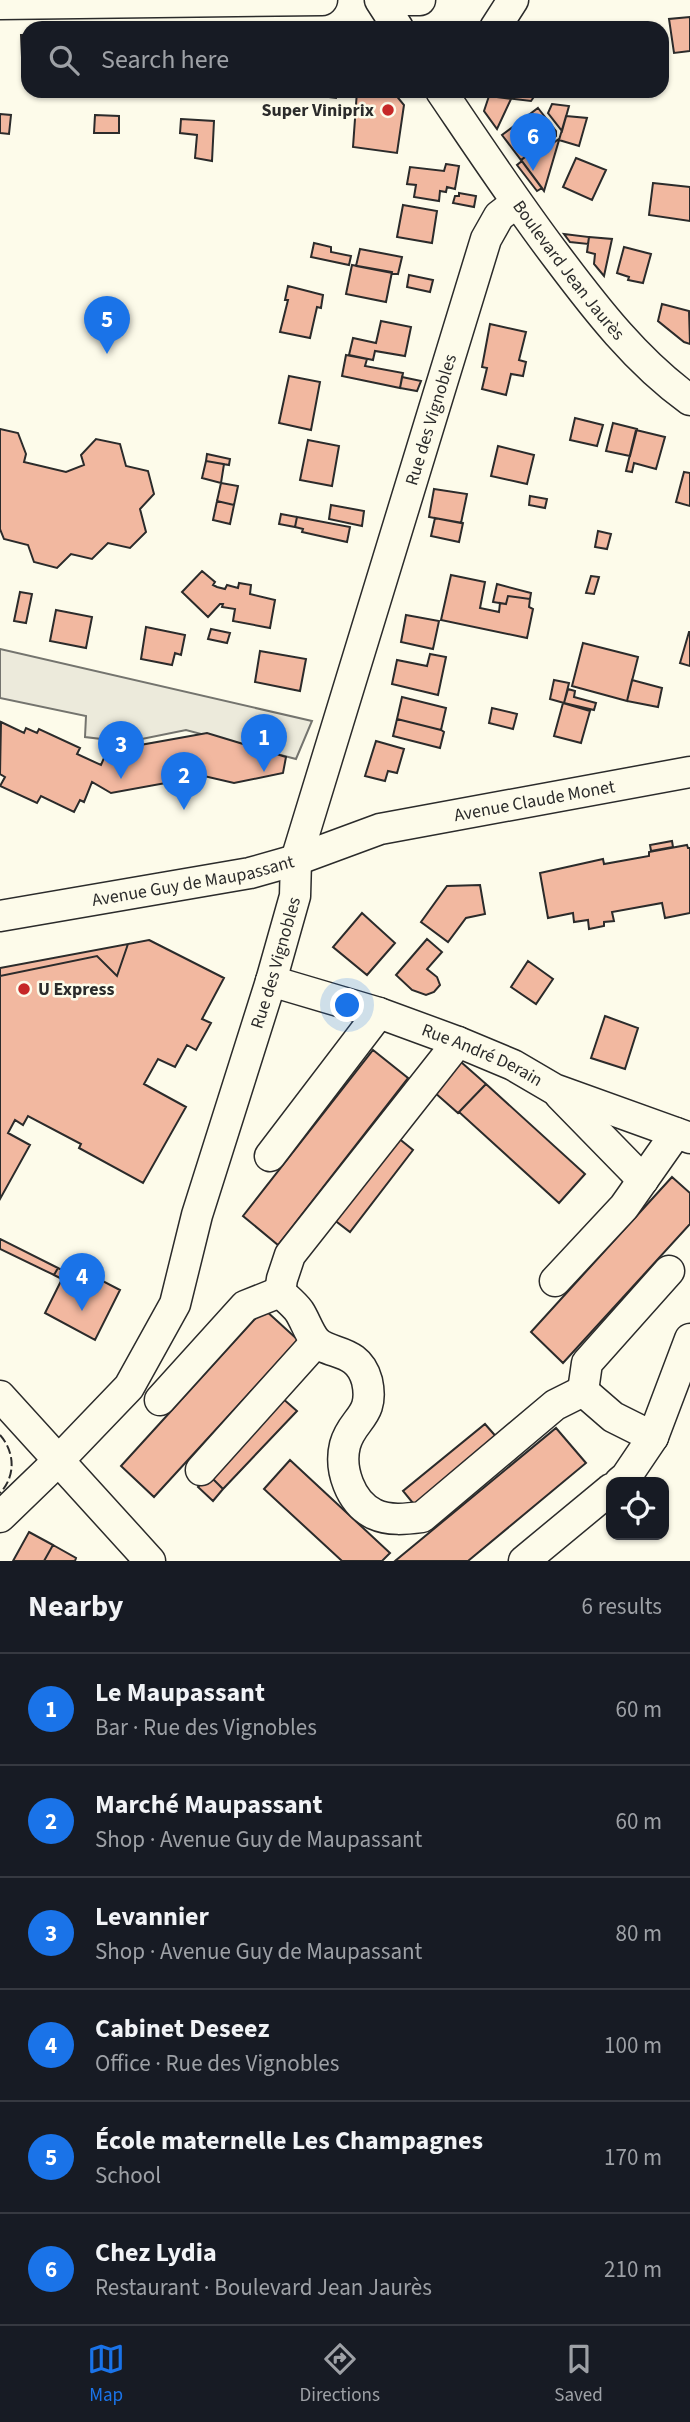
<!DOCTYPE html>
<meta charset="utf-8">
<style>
:root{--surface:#171b24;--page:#20242c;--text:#f1f3f6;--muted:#9ea1a6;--line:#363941;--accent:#1a73e8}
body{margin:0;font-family:"Source Sans 3",sans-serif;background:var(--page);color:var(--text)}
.controls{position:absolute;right:21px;bottom:21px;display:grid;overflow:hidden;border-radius:14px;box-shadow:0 2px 5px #0004}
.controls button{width:63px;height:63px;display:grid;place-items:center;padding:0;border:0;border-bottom:2px solid var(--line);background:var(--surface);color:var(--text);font:35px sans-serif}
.you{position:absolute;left:348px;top:1006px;width:24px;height:24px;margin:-18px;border:5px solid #fff;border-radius:50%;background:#1a73e8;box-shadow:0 0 0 10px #1a73e833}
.badge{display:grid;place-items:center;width:46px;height:46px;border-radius:50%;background:var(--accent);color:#fff;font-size:23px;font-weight:700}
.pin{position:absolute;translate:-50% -58px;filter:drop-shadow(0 2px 4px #0008)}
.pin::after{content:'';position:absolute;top:37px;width:24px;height:21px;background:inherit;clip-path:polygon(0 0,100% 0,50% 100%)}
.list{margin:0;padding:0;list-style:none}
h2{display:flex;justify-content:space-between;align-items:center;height:91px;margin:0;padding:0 28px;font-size:30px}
h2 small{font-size:23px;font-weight:400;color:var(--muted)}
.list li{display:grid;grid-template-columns:46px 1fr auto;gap:21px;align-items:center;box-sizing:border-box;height:112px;padding:0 28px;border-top:2px solid var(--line)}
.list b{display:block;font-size:26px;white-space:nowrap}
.list p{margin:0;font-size:23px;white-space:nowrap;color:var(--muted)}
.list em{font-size:23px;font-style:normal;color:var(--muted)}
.icon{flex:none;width:38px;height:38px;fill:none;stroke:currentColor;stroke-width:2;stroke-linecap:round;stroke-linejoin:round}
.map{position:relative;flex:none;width:690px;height:1561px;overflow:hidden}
.search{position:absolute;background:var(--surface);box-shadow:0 2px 5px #0004;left:21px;right:21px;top:21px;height:77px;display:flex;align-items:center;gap:18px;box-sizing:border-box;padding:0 24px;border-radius:21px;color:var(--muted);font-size:26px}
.sheet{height:763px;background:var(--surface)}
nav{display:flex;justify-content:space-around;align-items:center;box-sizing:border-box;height:98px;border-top:2px solid var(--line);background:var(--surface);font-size:19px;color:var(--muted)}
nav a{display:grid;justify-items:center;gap:4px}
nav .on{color:var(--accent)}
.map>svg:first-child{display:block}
.parking{fill:#eceadb;stroke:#74746e;stroke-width:2}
.building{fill:#f2b8a0;stroke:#2b2b2b;stroke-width:2}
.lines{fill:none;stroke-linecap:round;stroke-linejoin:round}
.minor-casing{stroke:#2b2b2b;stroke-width:33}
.minor{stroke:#fdfbea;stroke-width:30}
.fence{stroke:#2b2b2b;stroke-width:2;stroke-dasharray:9 3.5;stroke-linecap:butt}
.poi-dot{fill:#c62828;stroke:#fdfbea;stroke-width:2.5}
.labels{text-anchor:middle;stroke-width:5;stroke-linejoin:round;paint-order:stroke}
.poi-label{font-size:18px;font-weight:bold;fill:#2b2b2b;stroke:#fdfbea;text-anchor:end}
.street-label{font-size:18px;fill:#2b2b2b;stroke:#fdfbea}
</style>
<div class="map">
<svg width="690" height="1561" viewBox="0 0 690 1561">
<rect width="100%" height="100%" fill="#fdfbea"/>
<path class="parking" d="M0,649L312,721L296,759L186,730L127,742L85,737L86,716L0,698Z"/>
<path class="building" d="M690,17V51L674,53L669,19Z
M21,35H28V57H22Z
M312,91H337L336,98L311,95Z
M357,91H386V94H395L404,105L397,153L353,147Z
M502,91H538L531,101L497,97Z
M489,96L511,99L497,129L484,111Z
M552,104L569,106L562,131L548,113Z
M538,108L556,131V136L546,144L548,147L540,152L536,149L521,160L502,135Z
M0,114L11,115L9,134L0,133Z
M95,115L119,116V133H94Z
M566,116L587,118L579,146L559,140Z
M181,119L214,121L212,161L195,158L197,135L180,133Z
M559,139V140L544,191L521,160L536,149L540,152Z
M576,158L606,170L592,200L563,187Z
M522,161L542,188L537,191L517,165Z
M446,164L459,166L455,189L447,187L446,192L440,191L439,201L414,197L416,185L407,184L410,167L444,171Z
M653,183L690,187V221L649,215Z
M459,193L476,196L474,207L453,203L455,196H459Z
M403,205L437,211L432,243L397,237Z
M564,234L589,237L588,244L570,242Z
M589,237L612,239L604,276L594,264L595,254L587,252Z
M314,243L331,247V252L351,256L349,265L311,257Z
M624,247L651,254L643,283L628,280L629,277L617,273Z
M360,249L402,257L398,274L356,266Z
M352,265L392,272L386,302L346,294Z
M409,275L433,280L430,292L407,287Z
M288,286L323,295L321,308L317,307L310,338L280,332L288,300H285Z
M662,304L689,311L690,344L684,342L658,321Z
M381,321L411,327L405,356L375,351L373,360L349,355L353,338L376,343Z
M490,324L526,332L519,360L526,362L523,376L511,374L506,395L482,389L487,368L482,367Z
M346,355L367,359L365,366L403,373L400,388L342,376Z
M289,376L320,382L311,430L279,423Z
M402,377L421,381L417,391L400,388Z
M575,418L603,425L597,446L570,440Z
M613,423L637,429L630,456L606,451Z
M0,429L18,433L26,454L24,462L66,472L84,465L81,455L96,439L120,444L126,466L148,471L154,494L140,509L146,532L130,548L108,543L92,559L71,554L57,568L34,562L28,545L4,539L0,529Z
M636,430L665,437L656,469L634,463L632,472L626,471Z
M308,440L339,446L332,486L300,480Z
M498,446L534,455L527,484L491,476Z
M207,454L230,459L229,465L206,461Z
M206,461L224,464L221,483L202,478Z
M684,472L690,473V506L676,502Z
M221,483L238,486L234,505L217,501Z
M434,489L467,494L461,523L429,517Z
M530,496L547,499L545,508L529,505Z
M217,501L234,505L230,524L213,520Z
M331,505L364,511L362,526L329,519Z
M281,514L297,517L295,527L279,524Z
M297,517L350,527L347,542L302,532L303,529L295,527Z
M435,518L463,523L459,542L431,536Z
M598,531L611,534L607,549L595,547Z
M202,571L215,582L213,585L217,587L225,589L227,585L238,588L239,583L251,585L250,594L275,600L270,628L233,621L235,609L222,607L223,604H220L208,617L182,592Z
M451,575L485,582L480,608L499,612L500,603L506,604L508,596L530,599L529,607L533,609L527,638L441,620Z
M591,576L599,577L594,594L586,593Z
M497,584L531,593L530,599L508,596L506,604L493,602Z
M20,592L32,594L26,623L14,621Z
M56,610L92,617L86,648L50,641Z
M406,615L439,621L433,649L401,642Z
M146,627L185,635L181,655L175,653L172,665L141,659Z
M211,629L230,633L227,643L208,639Z
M689,632H690V666L680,663Z
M583,643L638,657L627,701L572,686Z
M260,651L306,659L300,691L255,682Z
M430,654L446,657L438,695L392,684L397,660L427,666Z
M554,680L569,683L564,703L550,699Z
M632,680L662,688L658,707L627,701Z
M568,689L575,691L574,697L596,703L594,710L564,703Z
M402,697L446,708L441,730L397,719Z
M563,703L590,711L581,743L554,736Z
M492,708L517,714L513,729L489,723Z
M397,719L441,730L444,732L440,748L393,736Z
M1,722L24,733L26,728L37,733L39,729L80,748L77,754L101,765L107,751L207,733L286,757L283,773L234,783L204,776L111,793L92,782L84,802L80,800L74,812L41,796L37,803L0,786L5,777L0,774Z
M376,741L404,749L397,773L388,771L385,781L365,776Z
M672,841L673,847L651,851L650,845Z
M687,845L688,848H690V913L665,918L662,903L612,912L614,921L604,922V926L589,929L588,920L574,922L573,913L548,918L540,873L603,859L604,864L649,856V852Z
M480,885L485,914L466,918L448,942L421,922L447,886Z
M362,913L395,943L367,975L333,947Z
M427,939L442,952L427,969L437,977L440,985L434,992L426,995L412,990L396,975Z
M149,940L224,978L202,1019L211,1023L196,1050L187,1045L175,1067L158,1059L144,1084L186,1107L143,1183L79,1148L81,1144L28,1116L23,1125L15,1120L8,1133L30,1145L0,1199V976L97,956L117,976L128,944Z
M128,944L117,976L97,956L0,976V968Z
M528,961L553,979L536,1004L511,987Z
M605,1016L638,1028L625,1069L591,1058Z
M373,1050L408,1078L278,1245L243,1216Z
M461,1062L486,1084L458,1113L434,1092Z
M486,1084L585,1174L559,1203L459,1112Z
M397,1137L413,1150L350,1232L333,1219Z
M672,1177L690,1193V1224L563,1363L531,1332Z
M0,1239L58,1268L54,1275L0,1249Z
M70,1264L120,1290L95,1340L45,1313L62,1279L54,1275L58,1268L66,1272Z
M264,1309L298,1340L154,1497L121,1466Z
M281,1397L297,1411L223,1489L209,1475Z
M485,1424L499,1440L417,1508L403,1491Z
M556,1428L586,1463L468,1561H395Z
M290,1460L390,1553L382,1561H342L264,1489Z
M209,1475L223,1489L213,1501L198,1487Z
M29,1532L53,1545L44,1561H13Z
M53,1545L76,1558L75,1561H44Z"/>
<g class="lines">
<defs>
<g id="minor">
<path d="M380,0L398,28"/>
<path d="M402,0H420"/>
<path d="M0,4L322,0"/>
<path d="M495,28L513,0"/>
<path id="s1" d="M441,91C479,147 516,203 557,257C596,309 637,362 690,400"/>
<path id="s2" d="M0,916L250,873L296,860L380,829L690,772"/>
<path id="s3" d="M271,981L379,1013L458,1042L513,1065L554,1089L690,1138"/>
<path d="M560,1095L643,1180"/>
<path d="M270,1156L379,1013"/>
<path d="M555,1281L624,1207L676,1133"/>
<path d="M280,1292C286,1298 294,1304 299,1311C305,1320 308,1331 315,1340C328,1356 358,1347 367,1381C375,1417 352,1418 345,1445C339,1469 350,1502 374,1514C389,1521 406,1519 422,1517L555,1405L583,1391"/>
<path d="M280,1292L282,1279L290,1255L458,1042"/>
<path d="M583,1391L587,1363L669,1271"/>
<path d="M583,1391L613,1417L653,1437"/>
<path d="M0,1396L150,1561"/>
<path d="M160,1400L245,1306L280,1292"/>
<path d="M201,1470L316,1342"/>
<path d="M620,1482L626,1477L653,1437L690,1339"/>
<path id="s4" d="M0,1517L58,1461L129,1387L175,1304L197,1215L271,981L295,896L296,860L486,239L499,216L516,203"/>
<path d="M524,1561L611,1489"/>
</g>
</defs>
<use href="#minor" class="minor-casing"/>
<use href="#minor" class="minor"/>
<path class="fence" d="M0,1435C15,1452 16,1476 0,1493"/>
</g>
<g class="poi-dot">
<circle cx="388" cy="110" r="7"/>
<circle cx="24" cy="989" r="7"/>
</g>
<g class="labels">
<g class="poi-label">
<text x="374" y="116">Super Viniprix</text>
<text x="38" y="995" text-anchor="start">U Express</text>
</g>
<g class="street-label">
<text dy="6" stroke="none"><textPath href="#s1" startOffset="220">Boulevard Jean Jaurès</textPath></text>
<text dy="6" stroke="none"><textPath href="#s4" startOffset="1200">Rue des Vignobles</textPath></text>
<text dy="6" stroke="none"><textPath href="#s2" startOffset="548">Avenue Claude Monet</textPath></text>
<text dy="6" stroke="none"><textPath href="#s2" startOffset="196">Avenue Guy de Maupassant</textPath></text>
<text dy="6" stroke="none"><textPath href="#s4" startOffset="634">Rue des Vignobles</textPath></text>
<text dy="6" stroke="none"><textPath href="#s3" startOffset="224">Rue André Derain</textPath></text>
</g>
</g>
</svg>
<div class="controls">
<button><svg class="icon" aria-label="locate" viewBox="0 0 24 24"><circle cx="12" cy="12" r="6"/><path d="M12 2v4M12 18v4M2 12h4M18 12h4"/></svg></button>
</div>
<div class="you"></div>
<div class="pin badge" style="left:264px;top:772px">1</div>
<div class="pin badge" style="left:184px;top:810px">2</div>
<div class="pin badge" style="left:121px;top:779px">3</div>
<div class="pin badge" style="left:82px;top:1311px">4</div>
<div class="pin badge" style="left:107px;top:354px">5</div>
<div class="pin badge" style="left:533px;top:171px">6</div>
<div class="search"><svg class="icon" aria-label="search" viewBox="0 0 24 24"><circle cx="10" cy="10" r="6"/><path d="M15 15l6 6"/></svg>Search here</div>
</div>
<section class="sheet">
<h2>Nearby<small>6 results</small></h2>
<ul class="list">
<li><span class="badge">1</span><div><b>Le Maupassant</b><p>Bar · Rue des Vignobles</p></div><em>60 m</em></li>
<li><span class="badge">2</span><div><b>Marché Maupassant</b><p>Shop · Avenue Guy de Maupassant</p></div><em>60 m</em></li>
<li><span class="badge">3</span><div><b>Levannier</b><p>Shop · Avenue Guy de Maupassant</p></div><em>80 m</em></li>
<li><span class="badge">4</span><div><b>Cabinet Deseez</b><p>Office · Rue des Vignobles</p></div><em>100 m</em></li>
<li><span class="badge">5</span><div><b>École maternelle Les Champagnes</b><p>School</p></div><em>170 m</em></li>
<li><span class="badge">6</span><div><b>Chez Lydia</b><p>Restaurant · Boulevard Jean Jaurès</p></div><em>210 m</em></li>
</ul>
</section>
<nav>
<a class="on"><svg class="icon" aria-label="map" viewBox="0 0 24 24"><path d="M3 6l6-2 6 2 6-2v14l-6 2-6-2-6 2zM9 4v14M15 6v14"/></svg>Map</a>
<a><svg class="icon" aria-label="directions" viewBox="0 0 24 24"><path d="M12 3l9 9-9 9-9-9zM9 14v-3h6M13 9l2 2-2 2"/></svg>Directions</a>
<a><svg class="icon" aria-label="saved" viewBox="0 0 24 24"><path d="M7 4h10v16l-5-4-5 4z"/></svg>Saved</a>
</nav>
